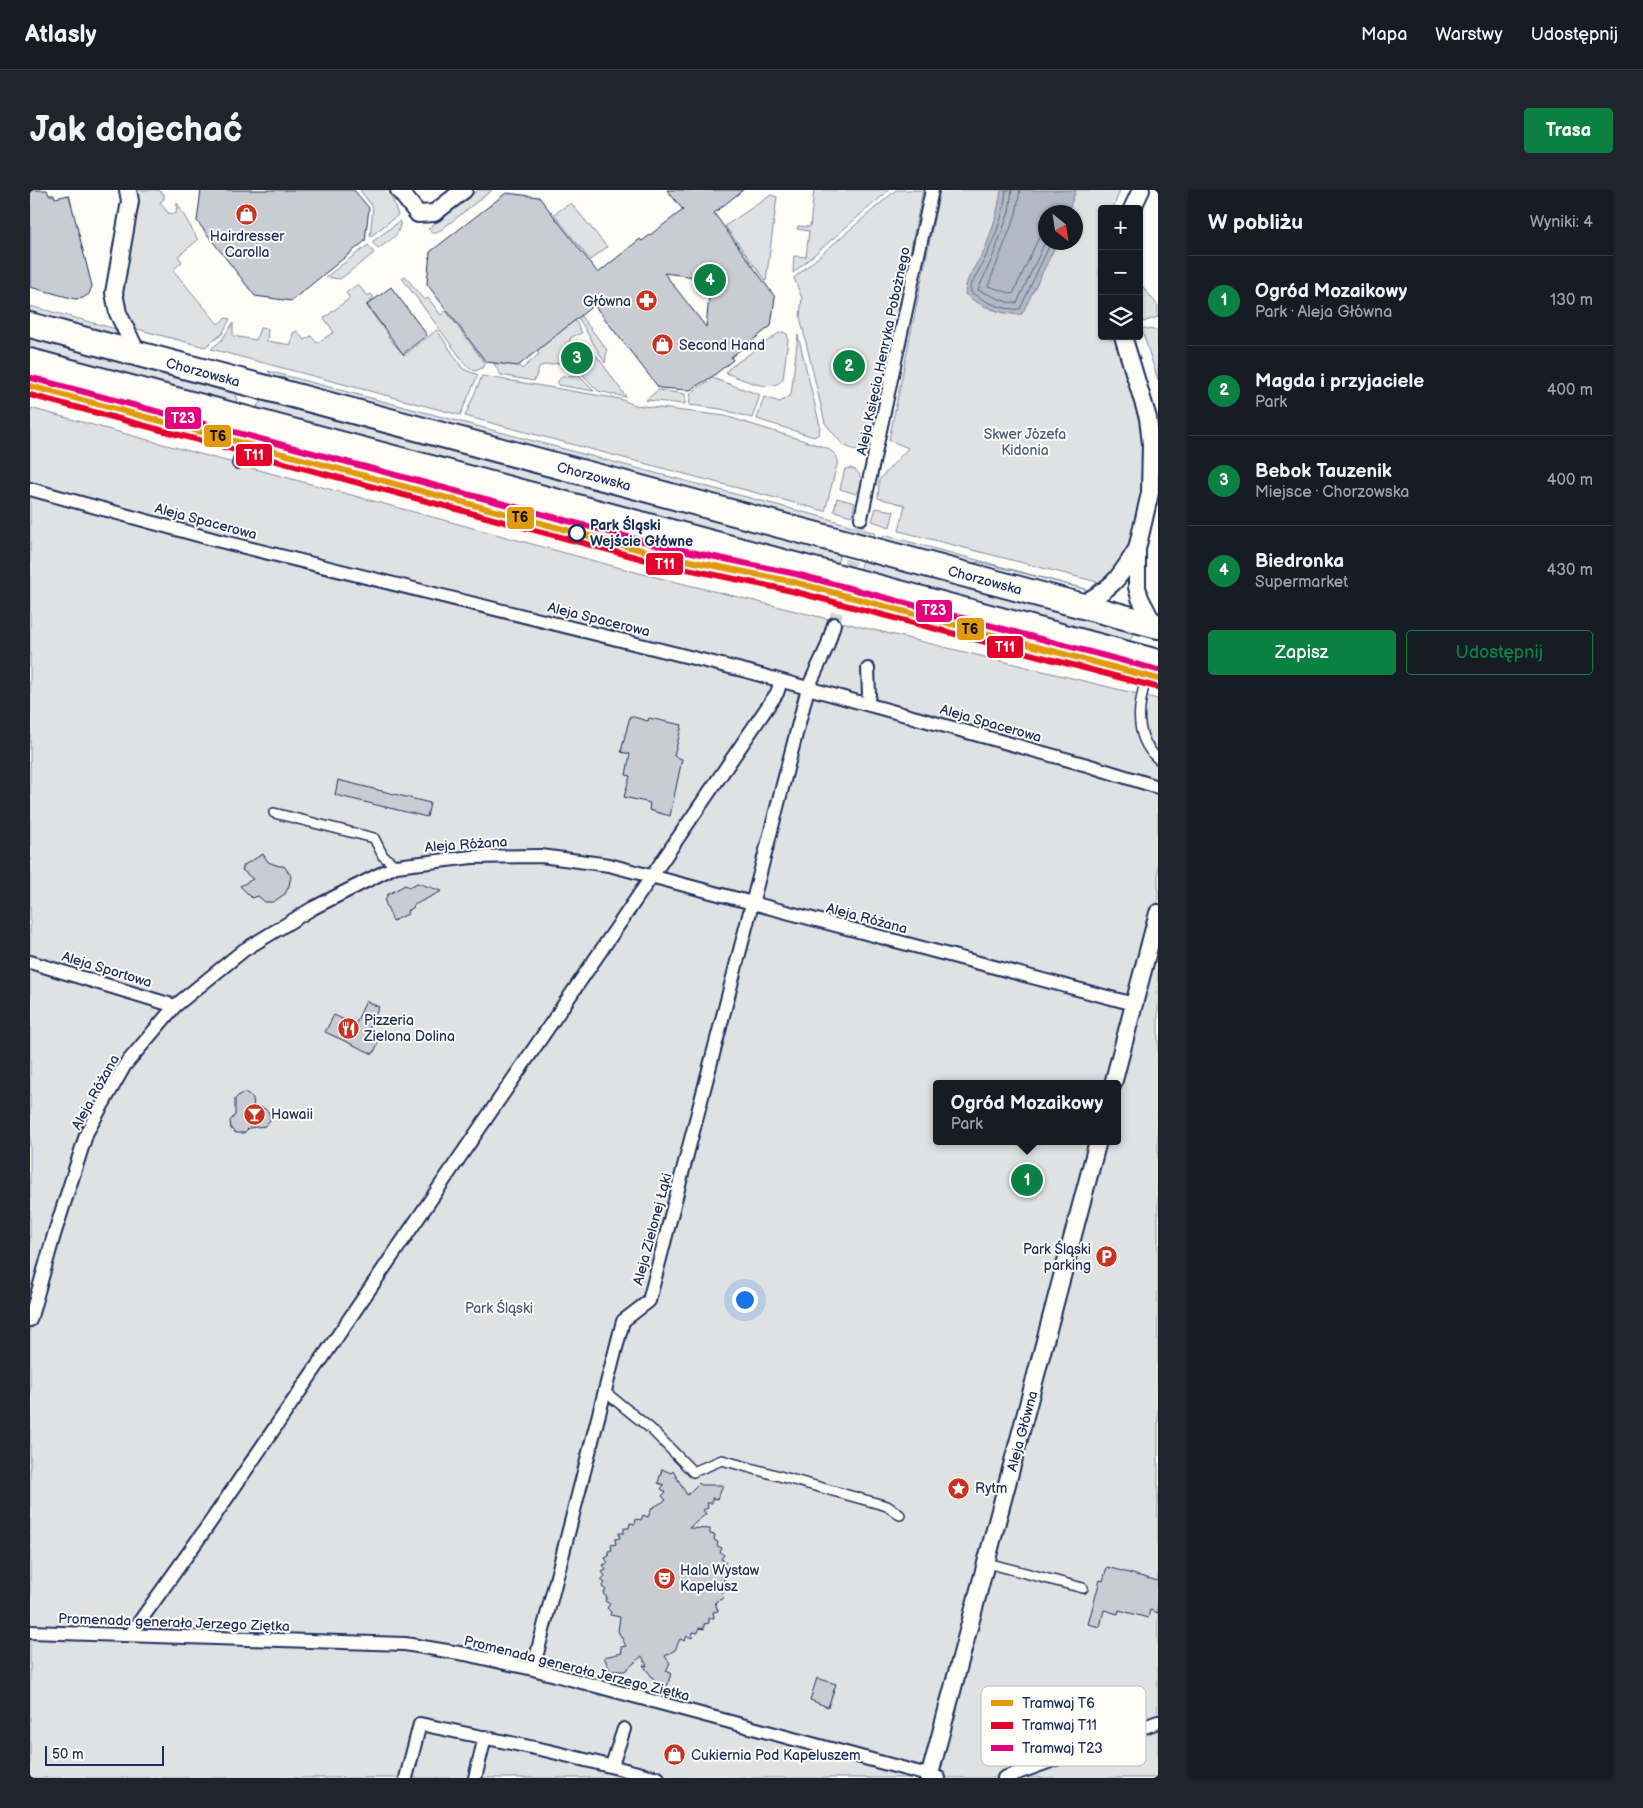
<!DOCTYPE html>
<html lang="pl">
<meta charset="utf-8">
<style>
:root{--surface:#171b24;--page:#20242c;--text:#f1f3f6;--muted:#9ea1a6;--line:#363941;--accent:#0b8043}
body{margin:0;font-family:"Balsamiq Sans",sans-serif;background:var(--page);color:var(--text)}
.controls{position:absolute;right:15px;top:15px;display:grid;overflow:hidden;border-radius:5px;box-shadow:0 1px 4px #0004}
.controls button{width:45px;height:45px;display:grid;place-items:center;padding:0;border:0;border-bottom:1px solid var(--line);background:var(--surface);color:var(--text);font:25px sans-serif}
.compass{position:absolute;left:1008px;top:15px;width:45px;height:45px;border-radius:50%;background:var(--surface);box-shadow:0 1px 4px #0004;rotate:150deg}
.scale{position:absolute;left:15px;bottom:12px;width:119px;box-sizing:border-box;padding-left:5px;border:2px solid #1b2f5e;border-top:0;font-size:14px;line-height:18px;white-space:nowrap;color:#1b2f5e;-webkit-text-stroke:4px #fdfcf7;paint-order:stroke}
.you{position:absolute;left:714px;top:1109px;width:18px;height:18px;margin:-12px;border:4px solid #fff;border-radius:50%;background:#1a73e8;box-shadow:0 0 0 8px #1a73e833}
.badge{display:grid;place-items:center;width:32px;height:32px;border-radius:50%;background:var(--accent);color:#fff;font-size:16px;font-weight:700}
.pin{position:absolute;translate:-50% -50%;border:2px solid #fff;box-shadow:0 1px 5px #0006}
.popup{position:absolute;left:903px;top:890px;width:188px;height:65px;box-sizing:border-box;display:grid;place-content:center;border-radius:5px;background:var(--surface);filter:drop-shadow(0 1px 4px #0005);font-size:16px;white-space:nowrap;color:var(--muted)}
.popup b{font-size:19px;color:var(--text)}
.popup::after{content:'';position:absolute;left:50%;top:100%;margin-left:-10px;border:10px solid transparent;border-top-color:var(--surface)}
.list{margin:0;padding:0;list-style:none}
h2{display:flex;justify-content:space-between;align-items:center;height:65px;margin:0;padding:0 20px;font-size:21px}
h2 small{font-size:16px;font-weight:400;color:var(--muted)}
.list li{display:grid;grid-template-columns:32px 1fr auto;gap:15px;align-items:center;box-sizing:border-box;height:90px;padding:0 20px;border-top:1px solid var(--line)}
.list b{display:block;font-size:19px;white-space:nowrap}
.list p{margin:0;font-size:16px;white-space:nowrap;color:var(--muted)}
.list em{font-size:16px;font-style:normal;color:var(--muted)}
.actions{display:flex;gap:10px;padding:15px 20px}
.actions a{flex:1;padding:11px 0;border:1px solid var(--accent);border-radius:5px;text-align:center;font-size:18px;color:var(--accent)}
.actions .main{background:var(--accent);color:#fff}
.icon{flex:none;width:28px;height:28px;fill:none;stroke:currentColor;stroke-width:2;stroke-linecap:round;stroke-linejoin:round}
.map{position:relative;flex:none;width:1128px;height:1588px;overflow:hidden;border-radius:5px}
header{display:flex;align-items:center;gap:30px;box-sizing:border-box;height:70px;padding:0 25px;background:var(--surface);border-bottom:1px solid var(--line)}
header strong{font-size:24px}
nav{display:flex;gap:28px;margin-inline-start:auto;font-size:18px}
.intro{display:flex;align-items:center;justify-content:space-between;box-sizing:border-box;height:120px;padding:0 30px}
h1{margin:0;font-size:35px}
.button{padding:12px 22px;border-radius:5px;background:var(--accent);color:#fff;font-size:18px;font-weight:700}
main{display:flex;gap:30px;padding:0 30px}
aside{flex:1;background:var(--surface);border-radius:5px;box-shadow:0 1px 4px #0004}
.map>svg:first-child{display:block}
.green{fill:#e0e1e3;stroke:#7e88a0;fill-rule:evenodd}
.water{fill:#b3b8c5;stroke:#76819c}
.lines{fill:none;stroke-linecap:round;stroke-linejoin:round}
.shore{stroke:#586687;stroke-width:1}
.building{fill:#c9ccd3;stroke:#1b2f5e;fill-rule:evenodd}
.pedestrian-tunnel{stroke:#d0d3d8;stroke-width:12;stroke-dasharray:12 6;stroke-linecap:butt}
.service-casing{stroke:#1b2f5e;stroke-width:12}
.pedestrian-casing{stroke:#1b2f5e;stroke-width:16}
.minor-casing{stroke:#1b2f5e;stroke-width:20}
.secondary-casing{stroke:#1b2f5e;stroke-width:28}
.service{stroke:#fdfcf7;stroke-width:9}
.pedestrian{stroke:#fdfcf7;stroke-width:12}
.minor{stroke:#fdfcf7;stroke-width:16}
.secondary{stroke:#fdfcf7;stroke-width:24}
.tram-1-casing{stroke:#fdfcf7;stroke-width:10}
.tram-2-casing{stroke:#fdfcf7;stroke-width:10}
.tram-3-casing{stroke:#fdfcf7;stroke-width:10}
.tram-1{stroke:#e19a09;stroke-width:6}
.tram-2{stroke:#e4002b;stroke-width:6}
.tram-3{stroke:#e5007d;stroke-width:6}
.stop-dot{fill:#fdfcf7;stroke:#1b2f5e;stroke-width:2.5}
.labels{text-anchor:middle;stroke-width:4;stroke-linejoin:round;paint-order:stroke}
.poi-label{font-size:14px;fill:#1b2f5e;stroke:#fdfcf7;text-anchor:start}
.street-label{font-size:14px;fill:#1b2f5e;stroke:#fdfcf7}
.park-label{font-size:14px;fill:#4c5c7f;stroke:#fdfcf7}
.stop-label{font-size:14px;font-weight:bold;fill:#1b2f5e;stroke:#fdfcf7;text-anchor:start}
.key{fill:#fdfcf7;stroke:#b9bec9;stroke-width:1}
.key-label{font-size:14px;fill:#1b2f5e}
.line-badge{stroke:#fdfcf7;stroke-width:2}
.badge-label{font-size:14px;text-anchor:middle;font-weight:bold;fill:#fff}
.pale-badge-label{font-size:14px;text-anchor:middle;font-weight:bold;fill:#111}
</style>
<header>
<strong>Atlasly</strong>
<nav><a>Mapa</a><a>Warstwy</a><a>Udostępnij</a></nav>
</header>
<div class="intro"><h1>Jak dojechać</h1><a class="button">Trasa</a></div>
<main>
<div class="map">
<svg width="1128" height="1588" viewBox="0 0 1128 1588">
<rect width="100%" height="100%" fill="#fdfcf7"/>
<filter id="ink" filterUnits="userSpaceOnUse"><feTurbulence type="fractalNoise" baseFrequency=".02" numOctaves="2"/><feDisplacementMap in="SourceGraphic" scale="10" xChannelSelector="R" yChannelSelector="G"/><feConvolveMatrix kernelMatrix="1 2 1 2 8 2 1 2 1" color-interpolation-filters="sRGB"/></filter>
<g filter="url(#ink)">
<path class="green" d="M106,0H128L134,4V9L130,12L138,23L146,24L147,13L168,50L148,66L152,72L143,80L188,134L196,128L200,129L192,144L175,157L103,138L95,121L91,101Z
M330,0H359L368,25L340,47L343,17Z
M448,0H462L407,43H402L398,39Z
M784,0H859L763,83L764,66L776,67L779,41L767,39L768,36L780,37Z
M866,0H893L839,261L829,262L813,255L795,233L770,127L772,108L764,88Z
M910,0H1090L1083,19H1072V67L1069,84L1072,88V146H1079L1080,150L1085,146C1094,175 1105,205 1110,235C1118,280 1112,332 1091,373C1087,381 1080,388 1075,394L869,341L875,315L848,308L849,290L878,258L859,250ZM1016,22H1046V52H1016Z
M741,5L747,7L736,91L695,36Z
M541,13L577,57L560,70L524,24Z
M370,31C371,46 358,51 348,59L342,52Z
M338,55L344,63L310,89L296,87Z
M375,86L394,110L398,108L411,125L416,121L455,173L452,178L445,181L436,175L372,88Z
M1109,92L1128,116V127L1113,132L1110,130Z
M328,94L337,106L341,104L344,108L336,115L353,138L357,134L364,142L358,147L374,165L407,140L433,179L448,185L430,225L181,159L191,151L203,133V146L226,150L230,138L238,139L237,151L261,155L263,143L267,141L274,150L281,146L287,153L304,142L294,128L320,108L316,103Z
M0,116L90,140L91,148L0,127Z
M550,125L577,160L575,173L548,127Z
M545,130L552,143L541,147L539,152L541,156V163L534,167L529,173L510,176L504,191L471,185L463,172L488,175L492,179L509,164L506,160Z
M1114,138L1128,141V190L1112,140Z
M753,142L757,144L758,149L753,189C741,205 711,188 696,183L698,179L749,143Z
M0,145L204,201L207,211L203,214L0,163Z
M768,145L790,236L789,244L784,247L727,229L734,207L750,212L761,205Z
M563,165L567,166L596,207L568,201L553,185V172Z
M0,181L208,236L210,241L208,248L0,192Z
M238,181L796,328L845,343L843,351L254,195L255,188L249,187L247,193Z
M452,186L590,209L605,215L695,226L797,258L806,265L808,271L795,321L435,226Z
M549,186L564,201L528,195V191L532,187Z
M682,188L730,205L722,228L691,219L659,215L661,203Z
M628,200L655,204V214L616,210Z
M233,209L811,360L806,377L230,223L227,216Z
M0,218L609,383L1128,509V1588H0ZM907,894H1087V951H907Z
M222,241L493,312L491,324L216,250L217,243Z
M821,278C830,281 833,289 831,298L826,304L810,299L815,279Z
M807,308L825,313L822,326L804,321Z
M846,318L864,321L860,337L842,331Z
M854,345L1058,400L949,372L939,374L852,353Z
M833,367L1102,441L1103,446L1097,453L828,384Z"/>
<path class="water" d="M971,0H1046L1038,22H1016V52L1027,53L992,124C974,126 949,116 935,104C935,88 947,74 954,61C962,42 968,21 971,0Z"/>
<g class="lines">
<path class="shore" d="M976,0C974,34 956,67 940,97L941,102C951,111 976,121 990,119L1021,52
M982,0L979,22L964,64L948,100L977,112L987,113L1016,50
M990,0L986,24L958,96L983,104L1010,45L1016,38"/>
</g>
<path class="building" d="M0,0H17L19,5H24L25,8L39,5L62,96L59,104L53,108L45,109L0,97Z
M171,0H324L339,18L335,51L261,111L225,106L167,31Z
M637,0H713L684,23L745,107L741,136L701,167L703,170L683,186L660,200L629,198L564,115L488,176L456,172L397,94L400,62L476,3L509,7L568,83L610,49L612,51L653,20ZM634,83L673,88L680,97L676,137Z
M361,97L397,145L373,164L337,115Z
M600,526L618,531L619,528L652,535L644,566L652,569L640,626L619,620L620,613L594,607L600,586L596,585L600,564L591,562Z
M308,590L400,613L397,627L305,605Z
M233,664L238,672L249,676H254L261,686L259,696L255,704L243,712H235L228,706L222,708L210,696L223,689L212,680L214,675Z
M387,693L412,701L384,715L383,718L377,721L378,724L363,731L355,712L357,705L375,695L380,697Z
M336,811L349,817L338,841L351,847L343,864L295,842L304,825L325,835Z
M217,903L223,908L224,919L233,918L239,922L240,930L235,936L219,938L214,943H206L201,939L200,931L205,925V909L210,904Z
M632,1279L641,1283L643,1281L657,1305L669,1293L671,1295H693L687,1309L682,1308V1313H677L678,1318L673,1320L676,1324L659,1338L680,1339V1344L685,1345L684,1350L688,1352L687,1356L692,1358L690,1362L694,1365L691,1369L696,1372L693,1376L697,1379L693,1383L697,1386L693,1390L697,1394L693,1396L695,1401L691,1403L694,1408L685,1412L688,1421L683,1422L684,1428H679V1433L674,1434V1439L669,1438L668,1443L663,1442L662,1448L657,1446L655,1451L650,1449L645,1460L635,1466L640,1473L636,1481L641,1483L637,1497L628,1495L613,1475L617,1476L612,1466L595,1481H580L574,1467L592,1463L591,1457L596,1456L588,1441L590,1427L580,1425L581,1422L577,1418L580,1414L575,1411L577,1407L573,1404L576,1400L572,1397L575,1393L571,1390L575,1386L572,1382L576,1380L573,1375L578,1373L575,1368L579,1366L578,1361L582,1360L581,1355L586,1354L585,1349L590,1348L589,1343H594V1338H599L600,1333L605,1334L606,1329L611,1330L613,1325L618,1327L622,1318L636,1310L632,1306L636,1302L631,1299L634,1295L628,1293Z
M1077,1377L1128,1391V1423L1120,1420L1118,1428L1089,1420L1088,1424L1074,1420L1070,1437L1058,1434L1070,1390L1073,1391Z
M787,1488L806,1494L798,1517L780,1510Z"/>
<g class="lines">
<path class="pedestrian-tunnel" d="M804,434L831,328"/>
<defs>
<path id="service" d="M207,274L218,230
M1122,470C1111,504 1098,542 1128,569
M244,623L344,648L353,666L366,676
M574,1201L621,1239L663,1282L692,1270L857,1316L870,1325
M957,1373L1053,1398"/>
<path id="pedestrian" d="M0,299L186,350L716,481L1057,575L1128,597
M831,328L902,0
M837,514L839,504L838,479
M0,772L145,816
M0,1130L24,1045L57,942L95,875L145,816L214,760L283,718L366,676L442,667L511,666L579,675L1104,814
M0,1442L375,1454L435,1464L503,1479L909,1588
M100,1445L177,1337L747,503L751,491
M503,1479L593,1131L619,1111L778,498L797,457L804,434
M582,1575L594,1539
M376,1588L390,1534L519,1561L628,1588
M445,1588L455,1547
M974,1588L1128,1532"/>
<path id="minor" d="M98,0L100,11L84,103L88,123L108,165
M369,0L388,24L404,23L434,0
M1102,19L1111,0
M1093,146L1118,228L1121,254L1120,303L1107,359V397L1110,408L1124,435
M1051,415C1084,396 1088,390 1107,359
M1083,894L1128,723
M899,1588L1068,951"/>
<path id="secondary" d="M0,135L1128,436
M0,171L1128,472"/>
</defs>
<use href="#service" class="service-casing"/>
<use href="#pedestrian" class="pedestrian-casing"/>
<use href="#minor" class="minor-casing"/>
<use href="#secondary" class="secondary-casing"/>
<use href="#service" class="service"/>
<use href="#pedestrian" class="pedestrian"/>
<use href="#minor" class="minor"/>
<use href="#secondary" class="secondary"/>
<defs>
<path id="tram-1" d="M0,196L626,364L764,392L1128,489"/>
<path id="tram-2" d="M0,205L624,372L762,401L1126,497"/>
<path id="tram-3" d="M2,188L628,355L766,384L1128,480"/>
</defs>
<use href="#tram-1" class="tram-1-casing"/>
<use href="#tram-2" class="tram-2-casing"/>
<use href="#tram-3" class="tram-3-casing"/>
<use href="#tram-1" class="tram-1"/>
<use href="#tram-2" class="tram-2"/>
<use href="#tram-3" class="tram-3"/>
</g>
</g>
<defs>
<symbol id="shop-disc" viewBox="-11 -11 22 22"><circle r="9.5" fill="#c8321e" stroke="#fdfcf7"/><path d="M-5-2.5h2.3a2.7 3.5 0 0 1 5.4 0H5L5.5 6h-11ZM-1.5-2.5h3a1.5 2.3 0 0 0-3 0Z" fill="#fff"/></symbol>
<symbol id="pharmacy-disc" viewBox="-11 -11 22 22"><circle r="9.5" fill="#c8321e" stroke="#fdfcf7"/><path d="M-2-6h4v4h4v4h-4v4h-4v-4h-4v-4h4Z" fill="#fff"/></symbol>
<symbol id="restaurant-disc" viewBox="-11 -11 22 22"><circle r="9.5" fill="#c8321e" stroke="#fdfcf7"/><path d="M-5-6h1v4h1v-4h1v4h1v-4h1v5L-1.5 .5V6h-2V.5L-5-1ZM5-6V6H3V1.5H1.5Q1.5-4 5-6Z" fill="#fff"/></symbol>
<symbol id="bar-disc" viewBox="-11 -11 22 22"><circle r="9.5" fill="#c8321e" stroke="#fdfcf7"/><path d="M-6-5H6L.8 .8V4.5H3.5V6h-7V4.5H-.8V.8Z" fill="#fff"/></symbol>
<symbol id="parking-disc" viewBox="-11 -11 22 22"><circle r="9.5" fill="#c8321e" stroke="#fdfcf7"/><path d="M-3.5-5.5H1a3.5 3.5 0 0 1 0 7H-1V5.5H-3.5ZM-1-3.4V-.6H.8a1.4 1.4 0 0 0 0-2.8Z" fill="#fff"/></symbol>
<symbol id="sight-disc" viewBox="-11 -11 22 22"><circle r="9.5" fill="#c8321e" stroke="#fdfcf7"/><path d="M0-6L1.8-2.2L6-1.7L2.9 1.2L3.7 5.4L0 3.3L-3.7 5.4L-2.9 1.2L-6-1.7L-1.8-2.2Z" fill="#fff"/></symbol>
<symbol id="theatre-disc" viewBox="-11 -11 22 22"><circle r="9.5" fill="#c8321e" stroke="#fdfcf7"/><path d="M-5-5.5Q0-4 5-5.5V0Q5 5 0 6Q-5 5-5 0ZM-3.3-2.5H-1v1.5H-3.3ZM1-2.5H3.3v1.5H1ZM-2.8 1Q0 5.5 2.8 1Z" fill="#fff"/></symbol>
</defs>
<g fill-rule="evenodd">
<use href="#shop-disc" x="204" y="12" width="25" height="25"/>
<use href="#pharmacy-disc" x="604" y="98" width="25" height="25"/>
<use href="#shop-disc" x="620" y="142" width="25" height="25"/>
<use href="#restaurant-disc" x="306" y="826" width="25" height="25"/>
<use href="#bar-disc" x="212" y="912" width="25" height="25"/>
<use href="#parking-disc" x="1064" y="1054" width="25" height="25"/>
<use href="#sight-disc" x="916" y="1286" width="25" height="25"/>
<use href="#theatre-disc" x="622" y="1376" width="25" height="25"/>
<use href="#shop-disc" x="632" y="1552" width="25" height="25"/>
</g>
<circle class="stop-dot" cx="547" cy="343" r="8"/>
<g class="labels">
<g class="poi-label">
<text x="217" y="51" text-anchor="middle">Hairdresser<tspan x="217" dy="16">Carolla</tspan></text>
<text x="601" y="116" text-anchor="end">Główna</text>
<text x="649" y="160">Second Hand</text>
<text x="334" y="835">Pizzeria<tspan x="334" dy="16">Zielona Dolina</tspan></text>
<text x="241" y="929">Hawaii</text>
<text x="1061" y="1064" text-anchor="end">Park Śląski<tspan x="1061" dy="16">parking</tspan></text>
<text x="945" y="1303">Rytm</text>
<text x="650" y="1385">Hala Wystaw<tspan x="650" dy="16">Kapelusz</tspan></text>
<text x="661" y="1570">Cukiernia Pod Kapeluszem</text>
</g>
<g class="street-label">
<text transform="translate(853 161) rotate(-78)" y="5">Aleja Księcia Henryka Pobożnego</text>
<text transform="translate(173 182) rotate(15)" y="5">Chorzowska</text>
<text transform="translate(564 286) rotate(15)" y="5">Chorzowska</text>
<text transform="translate(176 331) rotate(15)" y="5">Aleja Spacerowa</text>
<text transform="translate(955 390) rotate(15)" y="5">Chorzowska</text>
<text transform="translate(569 429) rotate(14)" y="5">Aleja Spacerowa</text>
<text transform="translate(961 533) rotate(16)" y="5">Aleja Spacerowa</text>
<text transform="translate(436 654) rotate(-4)" y="5">Aleja Różana</text>
<text transform="translate(837 728) rotate(15)" y="5">Aleja Różana</text>
<text transform="translate(77 779) rotate(17)" y="5">Aleja Sportowa</text>
<text transform="translate(65 902) rotate(-61)" y="5">Aleja Różana</text>
<text transform="translate(622 1039) rotate(-75)" y="5">Aleja Zielonej Łąki</text>
<text transform="translate(992 1241) rotate(-75)" y="5">Aleja Główna</text>
<text transform="translate(144 1432) rotate(2)" y="5">Promenada generała Jerzego Ziętka</text>
<text transform="translate(547 1478) rotate(14)" y="5">Promenada generała Jerzego Ziętka</text>
</g>
<g class="park-label">
<text x="995" y="249">Skwer Józefa<tspan x="995" dy="16">Kidonia</tspan></text>
<text x="469" y="1123">Park Śląski</text>
</g>
<g class="stop-label">
<text x="560" y="340">Park Śląski<tspan x="560" dy="16">Wejście Główne</tspan></text>
</g>
</g>
<rect x="951" y="1496" width="165" height="80" rx="8" class="key"/>
<rect x="961" y="1510" width="22" height="6" fill="#e19a09"/>
<rect x="961" y="1532" width="22" height="7" fill="#e4002b"/>
<rect x="961" y="1555" width="22" height="6" fill="#e5007d"/>
<g class="key-label">
<text x="992" y="1518">Tramwaj T6</text>
<text x="992" y="1540">Tramwaj T11</text>
<text x="992" y="1563">Tramwaj T23</text>
</g>
<g class="line-badge">
<rect x="134" y="216" width="38" height="24" rx="5" fill="#e5007d"/>
<rect x="173" y="234" width="29" height="24" rx="5" fill="#e19a09"/>
<rect x="205" y="253" width="38" height="24" rx="5" fill="#e4002b"/>
<rect x="476" y="316" width="29" height="24" rx="5" fill="#e19a09"/>
<rect x="615" y="362" width="39" height="24" rx="5" fill="#e4002b"/>
<rect x="885" y="409" width="38" height="24" rx="5" fill="#e5007d"/>
<rect x="926" y="427" width="29" height="24" rx="5" fill="#e19a09"/>
<rect x="956" y="445" width="38" height="24" rx="5" fill="#e4002b"/>
</g>
<g class="badge-label">
<text x="153" y="233">T23</text>
<text x="224" y="270">T11</text>
<text x="635" y="379">T11</text>
<text x="904" y="425">T23</text>
<text x="975" y="462">T11</text>
</g>
<g class="pale-badge-label">
<text x="188" y="251">T6</text>
<text x="490" y="332">T6</text>
<text x="940" y="444">T6</text>
</g>
</svg>
<div class="controls">
<button>+</button>
<button>−</button>
<button><svg class="icon" aria-label="layers" viewBox="0 0 24 24"><path d="M12 4l9 5-9 5-9-5zM3 14l9 5 9-5"/></svg></button>
</div>
<svg class="compass" viewBox="-18 -18 36 36"><path d="M0-13l5 13h-10z" fill="#e53935"/><path d="M0 13l5-13h-10z" fill="#9ea1a6"/></svg>
<div class="scale">50 m</div>
<div class="you"></div>
<div class="pin badge" style="left:997px;top:990px">1</div>
<div class="popup"><b>Ogród Mozaikowy</b>Park</div>
<div class="pin badge" style="left:819px;top:176px">2</div>
<div class="pin badge" style="left:547px;top:168px">3</div>
<div class="pin badge" style="left:680px;top:90px">4</div>
</div>
<aside>
<h2>W pobliżu<small>Wyniki: 4</small></h2>
<ul class="list">
<li><span class="badge">1</span><div><b>Ogród Mozaikowy</b><p>Park · Aleja Główna</p></div><em>130 m</em></li>
<li><span class="badge">2</span><div><b>Magda i przyjaciele</b><p>Park</p></div><em>400 m</em></li>
<li><span class="badge">3</span><div><b>Bebok Tauzenik</b><p>Miejsce · Chorzowska</p></div><em>400 m</em></li>
<li><span class="badge">4</span><div><b>Biedronka</b><p>Supermarket</p></div><em>430 m</em></li>
</ul>
<div class="actions"><a class="main">Zapisz</a><a>Udostępnij</a></div>
</aside>
</main>
